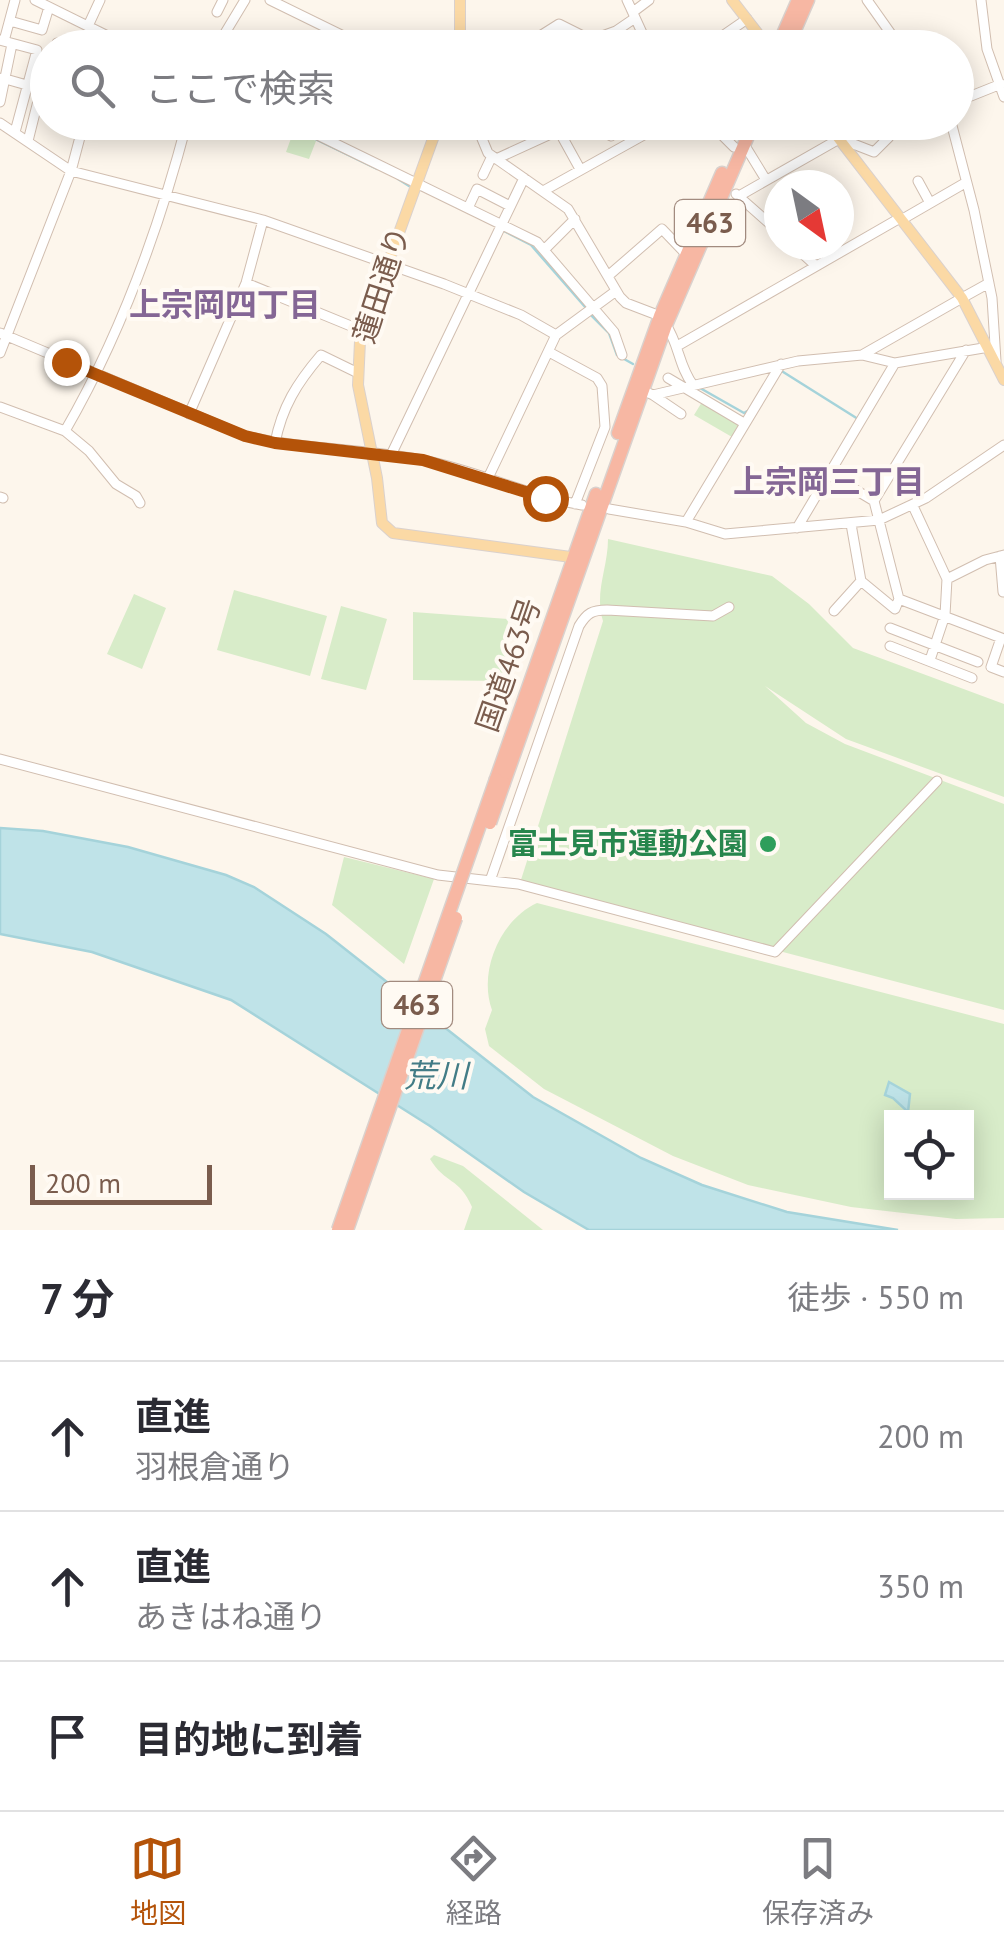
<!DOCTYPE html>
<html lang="ja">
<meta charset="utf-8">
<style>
:root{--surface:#fff;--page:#f7f7f7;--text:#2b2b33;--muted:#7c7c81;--line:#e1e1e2;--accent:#b45309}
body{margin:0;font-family:"PT Sans","Noto Sans JP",sans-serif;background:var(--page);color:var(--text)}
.controls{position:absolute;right:30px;bottom:30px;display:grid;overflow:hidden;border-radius:0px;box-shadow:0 5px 25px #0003}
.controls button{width:90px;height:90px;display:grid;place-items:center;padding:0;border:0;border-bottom:2px solid var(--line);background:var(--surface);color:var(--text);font:50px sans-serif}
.compass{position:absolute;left:764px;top:170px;width:90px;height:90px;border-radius:50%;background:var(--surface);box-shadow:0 5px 25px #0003;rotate:147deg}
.scale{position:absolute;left:30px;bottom:25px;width:182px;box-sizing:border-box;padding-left:10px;border:5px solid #7a5c4d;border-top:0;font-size:28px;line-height:35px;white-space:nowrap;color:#7a5c4d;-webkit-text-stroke:8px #fffaf3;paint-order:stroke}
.stop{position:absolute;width:30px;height:30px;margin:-22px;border:8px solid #b45309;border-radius:50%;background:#fff}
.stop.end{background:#b45309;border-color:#fff;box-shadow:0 2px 10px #0008}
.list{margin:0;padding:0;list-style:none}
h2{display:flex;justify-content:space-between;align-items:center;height:130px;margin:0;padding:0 40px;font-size:42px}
h2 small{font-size:32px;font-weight:400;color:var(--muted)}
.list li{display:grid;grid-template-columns:65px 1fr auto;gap:30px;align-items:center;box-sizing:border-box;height:150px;padding:0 40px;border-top:2px solid var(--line)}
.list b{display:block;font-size:38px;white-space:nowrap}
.list p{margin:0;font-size:32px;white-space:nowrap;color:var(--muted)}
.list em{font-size:32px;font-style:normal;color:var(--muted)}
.icon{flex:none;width:55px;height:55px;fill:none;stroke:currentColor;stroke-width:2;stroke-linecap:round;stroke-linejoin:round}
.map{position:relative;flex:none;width:1004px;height:1230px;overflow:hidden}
.search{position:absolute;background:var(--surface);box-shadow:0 5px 25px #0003;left:30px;right:30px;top:30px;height:110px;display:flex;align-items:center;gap:25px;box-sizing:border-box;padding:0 35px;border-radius:55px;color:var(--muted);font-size:38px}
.sheet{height:580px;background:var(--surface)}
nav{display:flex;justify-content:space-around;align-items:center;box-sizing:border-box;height:140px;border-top:2px solid var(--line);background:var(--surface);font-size:28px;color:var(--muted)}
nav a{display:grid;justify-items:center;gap:5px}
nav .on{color:var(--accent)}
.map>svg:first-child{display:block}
.green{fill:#d8ecc9;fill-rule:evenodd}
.water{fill:#bfe3e8;stroke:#a5d3da;stroke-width:2.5}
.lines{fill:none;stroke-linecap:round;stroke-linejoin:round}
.stream{stroke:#a5d3da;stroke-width:2.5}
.minor-casing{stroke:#d1beb0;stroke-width:11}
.major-casing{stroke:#dad1cd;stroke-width:12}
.highway-casing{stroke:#dad1cd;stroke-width:15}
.minor{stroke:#fff;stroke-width:9}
.major{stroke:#fbd9a5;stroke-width:10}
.highway{stroke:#f7b7a3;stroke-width:12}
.highway-bridge-casing{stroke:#dad1cd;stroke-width:15;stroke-linecap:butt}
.highway-bridge{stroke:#f7b7a3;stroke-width:12}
.route{stroke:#b45309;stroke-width:12}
.leisure-dot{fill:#2e9e5b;stroke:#fffaf3;stroke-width:4}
.labels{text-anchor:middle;stroke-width:8;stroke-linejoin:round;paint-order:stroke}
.shield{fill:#fffaf3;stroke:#a28b7f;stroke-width:2.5}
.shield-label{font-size:28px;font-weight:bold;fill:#7a5c4d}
.street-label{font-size:30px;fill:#7a5c4d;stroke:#fffaf3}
.leisure-label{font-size:30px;font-weight:bold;fill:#27864d;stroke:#fffaf3;text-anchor:end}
.neighbourhood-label{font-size:32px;font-weight:bold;fill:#846695;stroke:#fffaf3}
.water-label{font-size:32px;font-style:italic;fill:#437c86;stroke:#fffaf3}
</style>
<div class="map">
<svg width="1004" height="1230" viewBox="0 0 1004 1230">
<rect width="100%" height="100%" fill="#fdf6ec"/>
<path class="green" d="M294,130L316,141L309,159L286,152Z
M702,402L739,424L732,437L694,415Z
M608,539L772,576L809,604L853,648L1004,704V797L846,739L765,686L806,723L845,744L1004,804V1010L520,883L603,621C594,593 608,568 608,539Z
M234,590L327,616L310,676L217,650Z
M134,594L166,608L142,669L107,654Z
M341,606L387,619L366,690L321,679Z
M413,612L508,619L505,681L413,680Z
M344,857L434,879L404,964L332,905Z
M537,903L1004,1024V1218L956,1219L851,1207L748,1185L673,1156L544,1089L489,1046L485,1029L492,1010C478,972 500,920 537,903ZM892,1118H966V1192H892Z
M434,1155L463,1166L543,1230H464L472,1207C459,1177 445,1184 430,1159Z"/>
<path class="water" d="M0,828L43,831L128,847L226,875L254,887L326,934L533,1097L641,1158L702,1185L787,1212L898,1230H589L524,1192L430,1126L231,1000L92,952L0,934Z
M889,1082L910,1094L908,1112L893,1098L885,1095Z"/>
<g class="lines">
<path class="stream" d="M280,122L377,169
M398,179L409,186
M502,230L531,245L586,308
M590,314L609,333L617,355L633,364
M780,370L858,419
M700,388L744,413L749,410"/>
<defs>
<path id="minor" d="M35,0L132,48
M270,0L368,48
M627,0L649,48
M867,0L901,48
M981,0L987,49L1004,97
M217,12L223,0
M633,12L649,0
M10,21L42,30L49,7
M88,26L100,0
M0,40L37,50L15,132
M4,41L15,0
M57,43L71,48
M216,48L245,0
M430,48L435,38L453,48
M521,48L559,24L591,40L616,31L635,18
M705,48L747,19
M2,78L48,91
M0,102L12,44
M956,102L1001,84
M291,122L537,242L614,332L622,355
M475,122L488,153L568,209L620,297L626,303L660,316
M603,122L611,136
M709,122L734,147
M928,122L931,126L937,122
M951,122L974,210L992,298L996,361
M0,123L71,171L263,220L444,284L521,315L556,335
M559,131L580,169
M838,138L874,152L889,137L878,122
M28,141L41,89
M744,144L766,180
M496,159L577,122
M483,175L492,156
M918,181L930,203
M545,190L667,122
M736,194L779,232
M739,196L839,139
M469,206L477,189L510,206
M901,220L965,183
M793,245L816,266
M545,249L575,219
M608,276L662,229L686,254
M246,283L363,331
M962,298L989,283
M666,325C679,344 679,367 693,385
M0,333L245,436C305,450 367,448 427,461C480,472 528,496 582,505
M679,345L900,218
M966,350L874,501L899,599L1004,639
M549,352L597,378L602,386L605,427L575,504
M0,353L71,171L84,122
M862,355L962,298
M668,378L744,423
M642,390L653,395L798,361L862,355L895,363L989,347
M653,395L681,414
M0,407L65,431L89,451L116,484L136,496L140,503
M189,414L246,283L263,220
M65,431C120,336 159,229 187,122
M275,443C282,407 297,383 321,355L358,373
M391,455L524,178
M829,474L874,501
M488,478L556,335L616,291
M0,497L3,498
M913,506L947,579L945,615L930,660
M609,509L686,522L725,534L879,520L926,498L1004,445
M686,522L781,364
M851,524L861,581L895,609L899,599
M797,528L895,363
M1000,556L1003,592
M947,579L985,560L1004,555
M834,611L861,581
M890,628L978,662
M1001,638L991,667L1004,672
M890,646L972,678
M0,759L438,875L518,884L775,952L937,781
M490,881L579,626C587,613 592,610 607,610L713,616L729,607"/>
<path id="major" d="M460,0V48
M732,0L769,48
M439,122L360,341L358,385L377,478L382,523L393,533L578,558
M826,122L962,298L1004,380"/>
<path id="highway" d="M777,48L798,0
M787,48L808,0
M618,433L660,316L722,173
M496,779L596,494
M504,783L666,325L754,122"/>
</defs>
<use href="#minor" class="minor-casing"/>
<use href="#major" class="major-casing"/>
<use href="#highway" class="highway-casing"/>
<use href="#minor" class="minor"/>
<use href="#major" class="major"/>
<use href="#highway" class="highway"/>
<defs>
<path id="highway-bridge" d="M490,823L504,783
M338,1230L496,779
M347,1230L456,918"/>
</defs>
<use href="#highway-bridge" class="highway-bridge-casing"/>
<use href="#highway-bridge" class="highway-bridge"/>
</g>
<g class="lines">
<path class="route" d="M66,362L245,436L275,443L423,460L545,498"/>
</g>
<circle class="leisure-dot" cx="768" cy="844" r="10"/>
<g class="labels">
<g class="shield">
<rect x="675" y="200" width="70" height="46" rx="8"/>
<rect x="382" y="982" width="70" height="46" rx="8"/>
</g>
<g class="shield-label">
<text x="710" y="233">463</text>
<text x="417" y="1015">463</text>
</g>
<g class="street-label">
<text transform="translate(382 285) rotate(-72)" y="10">蓮田通り</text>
<text transform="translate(509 665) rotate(-71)" y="10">国道463号</text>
</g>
<g class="leisure-label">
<text x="748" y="854">富士見市運動公園</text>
</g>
<g class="neighbourhood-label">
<text x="225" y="316">上宗岡四丁目</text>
<text x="829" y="493">上宗岡三丁目</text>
</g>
<g class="water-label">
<text x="436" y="1087">荒川</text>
</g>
</g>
</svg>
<div class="controls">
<button><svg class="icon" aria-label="locate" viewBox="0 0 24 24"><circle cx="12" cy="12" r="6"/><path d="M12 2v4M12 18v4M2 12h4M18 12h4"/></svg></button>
</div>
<svg class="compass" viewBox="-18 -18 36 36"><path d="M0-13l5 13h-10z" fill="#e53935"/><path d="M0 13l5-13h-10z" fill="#7c7c81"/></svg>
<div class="scale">200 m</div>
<div class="stop" style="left:545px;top:498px"></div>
<div class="stop end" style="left:66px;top:362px"></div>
<div class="search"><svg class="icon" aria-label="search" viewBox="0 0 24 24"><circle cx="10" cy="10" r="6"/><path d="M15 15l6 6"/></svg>ここで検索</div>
</div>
<section class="sheet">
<h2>7 分<small>徒歩 · 550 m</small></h2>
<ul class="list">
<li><svg class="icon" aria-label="ahead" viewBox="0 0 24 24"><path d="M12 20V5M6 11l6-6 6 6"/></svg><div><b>直進</b><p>羽根倉通り</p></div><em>200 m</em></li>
<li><svg class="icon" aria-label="ahead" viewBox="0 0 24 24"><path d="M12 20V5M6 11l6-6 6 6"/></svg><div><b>直進</b><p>あきはね通り</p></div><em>350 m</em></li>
<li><svg class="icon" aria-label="arrive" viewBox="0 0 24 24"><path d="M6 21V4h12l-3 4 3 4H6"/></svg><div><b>目的地に到着</b></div></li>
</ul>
</section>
<nav>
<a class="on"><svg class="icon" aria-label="map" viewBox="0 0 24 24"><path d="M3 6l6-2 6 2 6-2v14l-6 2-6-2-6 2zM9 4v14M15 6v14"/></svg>地図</a>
<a><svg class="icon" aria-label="directions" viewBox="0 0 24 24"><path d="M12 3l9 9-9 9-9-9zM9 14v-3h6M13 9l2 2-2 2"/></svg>経路</a>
<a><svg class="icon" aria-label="saved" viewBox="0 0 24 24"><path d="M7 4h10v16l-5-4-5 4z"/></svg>保存済み</a>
</nav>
